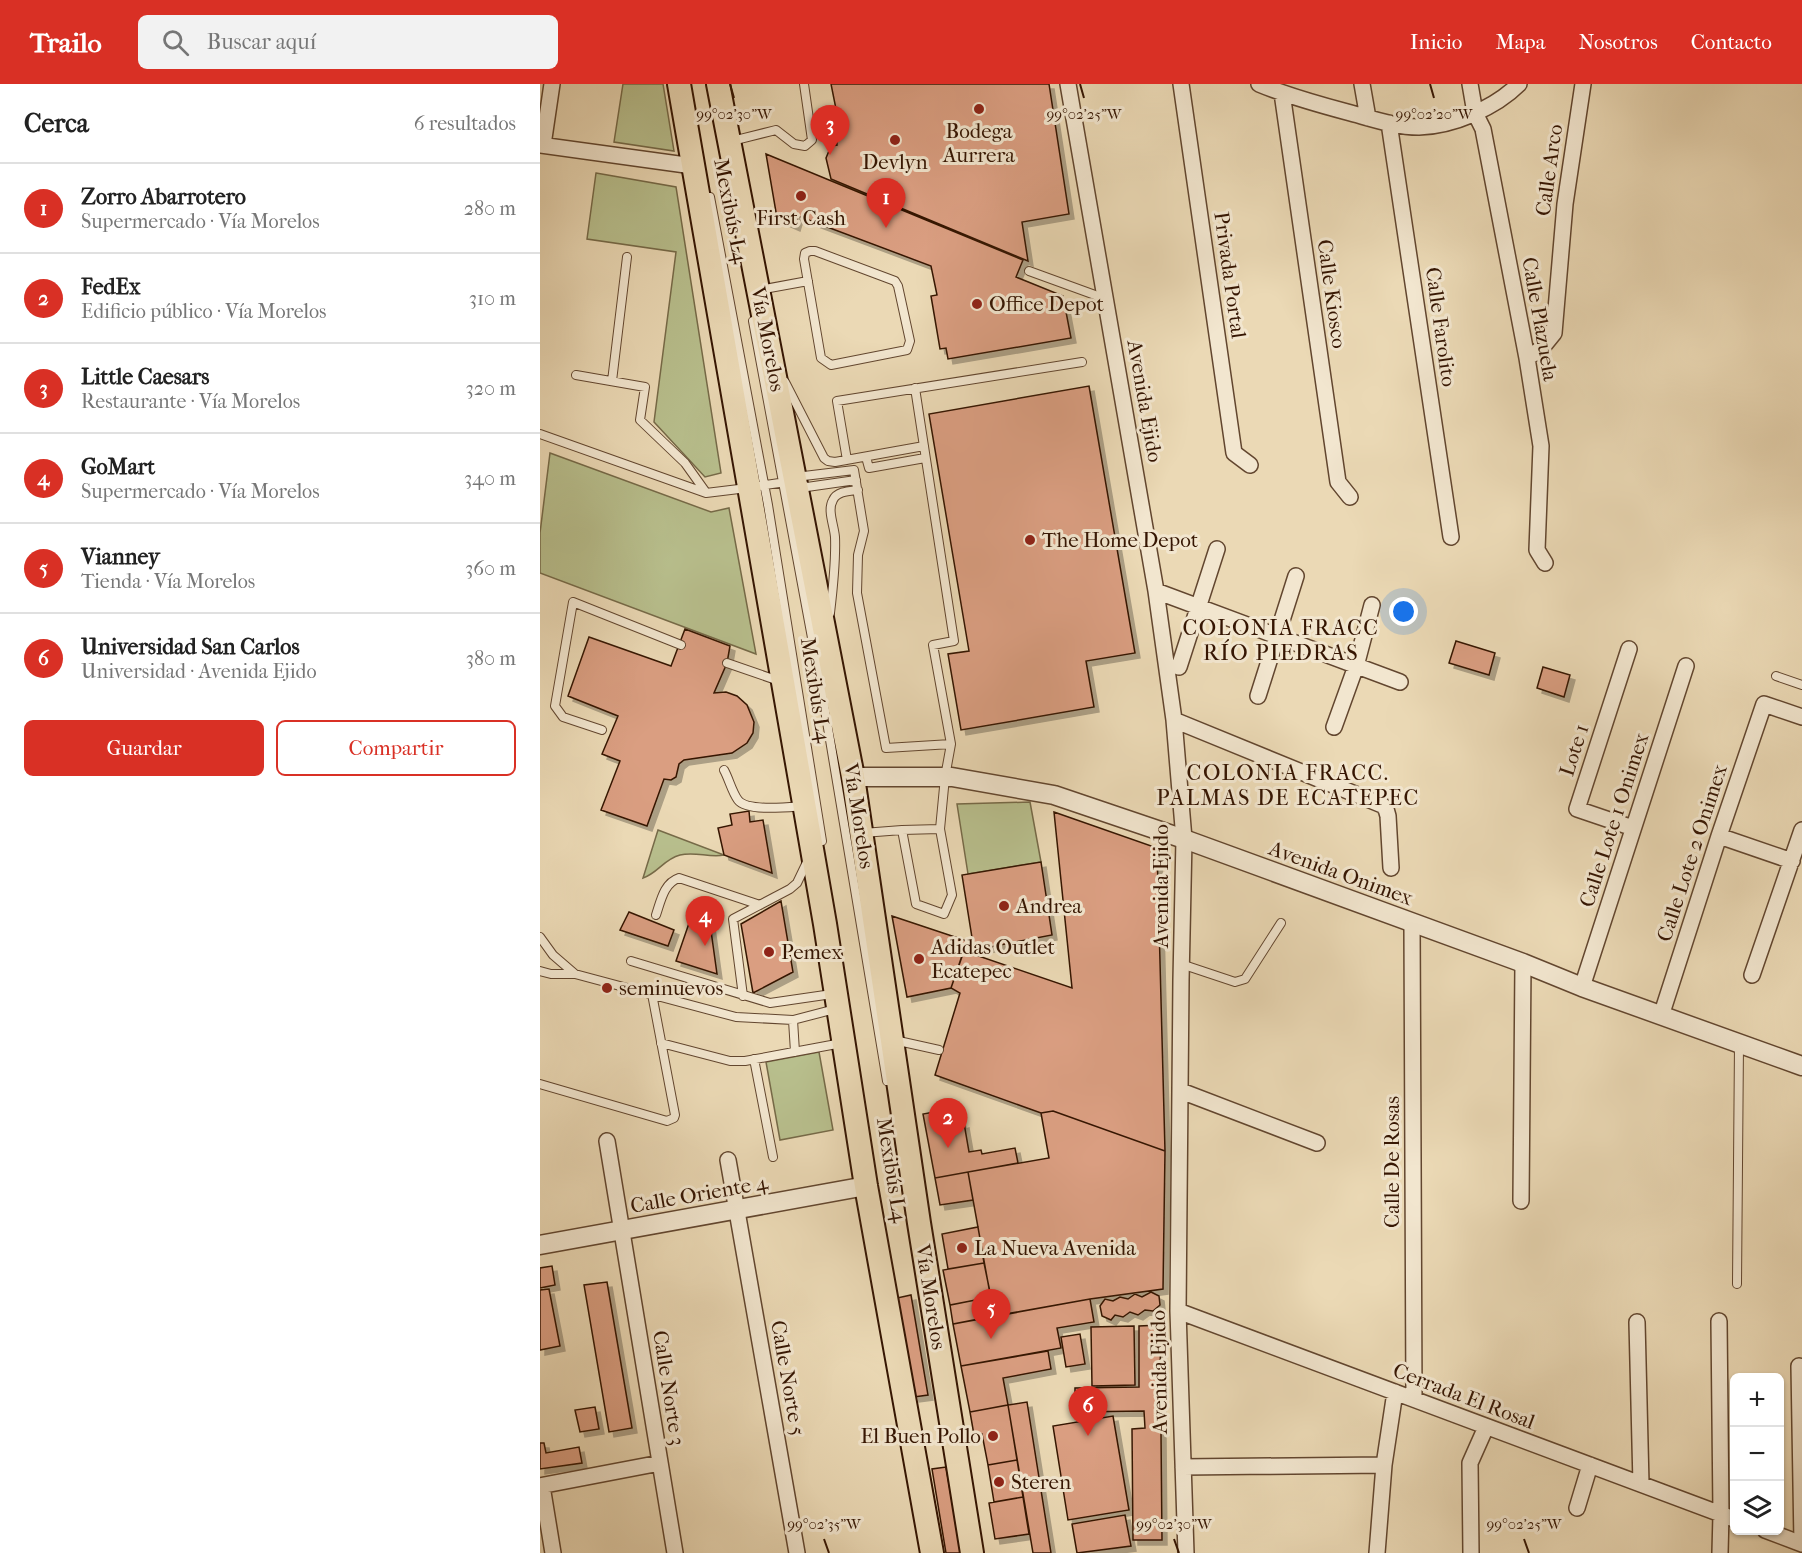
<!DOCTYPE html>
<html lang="es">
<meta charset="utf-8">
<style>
:root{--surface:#fff;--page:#f2f2f2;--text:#222;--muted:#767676;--line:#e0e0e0;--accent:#d93025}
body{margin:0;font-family:"IM FELL French Canon",serif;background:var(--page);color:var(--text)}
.controls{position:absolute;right:18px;bottom:18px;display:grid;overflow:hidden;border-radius:9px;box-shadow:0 2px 4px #0004}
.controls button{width:54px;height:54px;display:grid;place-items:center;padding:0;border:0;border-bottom:2px solid var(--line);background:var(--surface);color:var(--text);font:30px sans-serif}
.you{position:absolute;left:864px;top:528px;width:21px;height:21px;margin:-15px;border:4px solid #fff;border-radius:50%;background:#1a73e8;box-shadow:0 0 0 9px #1a73e833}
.badge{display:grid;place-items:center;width:39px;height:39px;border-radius:50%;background:var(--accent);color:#fff;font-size:20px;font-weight:700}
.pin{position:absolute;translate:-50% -50px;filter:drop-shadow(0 2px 3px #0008)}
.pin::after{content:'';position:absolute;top:32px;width:21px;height:18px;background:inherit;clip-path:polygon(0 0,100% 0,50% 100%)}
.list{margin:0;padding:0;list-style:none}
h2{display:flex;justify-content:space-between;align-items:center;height:78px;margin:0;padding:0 24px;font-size:26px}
h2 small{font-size:20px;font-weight:400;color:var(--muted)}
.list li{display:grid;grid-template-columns:39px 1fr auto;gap:18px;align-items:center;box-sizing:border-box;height:90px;padding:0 24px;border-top:2px solid var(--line)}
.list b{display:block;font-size:22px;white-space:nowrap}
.list p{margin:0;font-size:20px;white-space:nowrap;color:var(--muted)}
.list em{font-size:20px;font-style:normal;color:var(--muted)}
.actions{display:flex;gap:12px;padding:18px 24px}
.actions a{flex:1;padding:14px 0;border:2px solid var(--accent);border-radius:9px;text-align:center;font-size:21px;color:var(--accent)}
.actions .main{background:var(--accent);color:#fff}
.icon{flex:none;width:33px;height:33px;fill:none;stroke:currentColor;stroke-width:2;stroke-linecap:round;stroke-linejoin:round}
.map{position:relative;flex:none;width:1262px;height:1469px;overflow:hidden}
header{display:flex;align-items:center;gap:36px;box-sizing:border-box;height:84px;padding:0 30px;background:var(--accent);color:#fff}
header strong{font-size:28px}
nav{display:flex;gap:33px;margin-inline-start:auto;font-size:21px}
.search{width:420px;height:54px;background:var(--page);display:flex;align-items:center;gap:15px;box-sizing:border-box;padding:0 21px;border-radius:9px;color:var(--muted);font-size:22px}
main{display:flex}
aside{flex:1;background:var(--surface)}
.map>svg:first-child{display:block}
.green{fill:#b8bf8d;stroke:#766a48;stroke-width:1.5}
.building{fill:#da9e81;stroke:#351502;stroke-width:1.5;filter:url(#shadow)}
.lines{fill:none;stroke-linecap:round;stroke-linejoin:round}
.service-casing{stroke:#62462f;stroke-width:10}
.minor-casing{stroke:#62462f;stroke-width:18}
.tertiary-casing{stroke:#62462f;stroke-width:21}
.primary-casing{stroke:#351502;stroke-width:26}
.service{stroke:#f2e6cf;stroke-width:8}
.minor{stroke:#f2e6cf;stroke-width:15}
.tertiary{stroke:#f2e6cf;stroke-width:18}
.primary{stroke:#ebd9b5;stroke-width:22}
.ticks{fill:none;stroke:#351502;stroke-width:2}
.poi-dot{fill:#8f2418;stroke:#f2e6cf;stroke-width:2}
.labels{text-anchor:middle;stroke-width:6;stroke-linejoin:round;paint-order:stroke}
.poi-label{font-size:21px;fill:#351502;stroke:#f2e6cf;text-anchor:start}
.street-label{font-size:21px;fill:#351502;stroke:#f2e6cf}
.neighbourhood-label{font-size:22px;letter-spacing:1.5px;fill:#351502;stroke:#f2e6cf}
.ticks-label{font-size:15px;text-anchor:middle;fill:#351502;stroke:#f2e6cf;stroke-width:6;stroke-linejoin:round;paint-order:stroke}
</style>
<header>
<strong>Trailo</strong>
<div class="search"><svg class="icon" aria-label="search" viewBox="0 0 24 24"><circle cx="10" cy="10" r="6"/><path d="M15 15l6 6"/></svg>Buscar aquí</div>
<nav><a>Inicio</a><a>Mapa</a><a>Nosotros</a><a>Contacto</a></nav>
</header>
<main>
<aside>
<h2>Cerca<small>6 resultados</small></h2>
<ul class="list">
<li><span class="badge">1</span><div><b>Zorro Abarrotero</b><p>Supermercado · Vía Morelos</p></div><em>280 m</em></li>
<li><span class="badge">2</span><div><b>FedEx</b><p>Edificio público · Vía Morelos</p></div><em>310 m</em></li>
<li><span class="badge">3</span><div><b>Little Caesars</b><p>Restaurante · Vía Morelos</p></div><em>320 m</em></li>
<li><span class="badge">4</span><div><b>GoMart</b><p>Supermercado · Vía Morelos</p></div><em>340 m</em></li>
<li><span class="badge">5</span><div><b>Vianney</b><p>Tienda · Vía Morelos</p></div><em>360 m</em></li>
<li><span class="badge">6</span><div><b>Universidad San Carlos</b><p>Universidad · Avenida Ejido</p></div><em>380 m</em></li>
</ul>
<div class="actions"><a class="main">Guardar</a><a>Compartir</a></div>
</aside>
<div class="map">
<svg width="1262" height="1469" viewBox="0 0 1262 1469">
<defs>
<filter id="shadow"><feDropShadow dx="5" dy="5" stdDeviation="0" flood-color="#0004"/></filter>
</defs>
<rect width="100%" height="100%" fill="#ebd9b5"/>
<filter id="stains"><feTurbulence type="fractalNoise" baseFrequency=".00333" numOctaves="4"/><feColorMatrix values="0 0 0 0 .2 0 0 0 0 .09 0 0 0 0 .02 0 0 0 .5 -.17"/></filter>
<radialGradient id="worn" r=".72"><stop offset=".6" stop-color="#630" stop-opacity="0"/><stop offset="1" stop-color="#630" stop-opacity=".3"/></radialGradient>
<path class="green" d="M83,0H123L134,67L74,58Z
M56,89L136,103L181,389L165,393L114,338L136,168L47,155Z
M10,369L171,428L189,424L216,570L0,489V449Z
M490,718L501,778L428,790L417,720Z
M118,746L184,771C169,774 155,767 140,771C124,775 118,789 103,794Z
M279,968L293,1046L240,1056L226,978Z"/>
<path class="building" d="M291,0H509L529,130L482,138L488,177L291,95L286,74L291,62L297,61L296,46L300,45Z
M226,70L483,176L476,193L523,212L531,254L408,275L406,264L400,265L391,212L397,211L391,182L258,132L255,142L237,134Z
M549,302L595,569L546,577L554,623L421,646L408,570L429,567L389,330Z
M145,545L190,562L187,579L174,609L186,608L197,612L207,621L214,638L213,649L207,659L192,669L144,676L139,680L136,693L131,696L124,695L107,742L61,726L80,677L62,670L78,632L28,612L49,553L131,582Z
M916,557L955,569L949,591L909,579Z
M1003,583L1030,591L1024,613L997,604Z
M209,727L210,738L223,736L232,789L184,771L178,744L192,741L190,730Z
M514,728L617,764L625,1067L513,1027L501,1029L395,991L420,909L411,904L424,867L532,904Z
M501,778L512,851L434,866L422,791Z
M161,814L167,818L177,890L136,877L157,816Z
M241,817L253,888L213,909L201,840Z
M89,828L134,846L128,862L80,846Z
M352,832L427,857L411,904L367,913Z
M410,1025L411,1030L419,1029L421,1040L424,1039L429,1068L441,1066L442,1070L475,1064L478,1079L395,1094L383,1030Z
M513,1027L625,1067L623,1205L550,1215L454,1232L428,1088L509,1074L501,1029Z
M428,1088L433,1116L400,1121L395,1094Z
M438,1143L444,1179L408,1185L402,1150Z
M444,1179L451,1213L410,1221L403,1186Z
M12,1182L15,1201L0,1204V1184Z
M67,1198L92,1344L69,1348L44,1201Z
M9,1205L20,1262L0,1266V1206Z
M611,1208L619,1212L620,1221L613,1227L605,1226L598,1231L590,1228L583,1233L575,1231L571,1236L562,1232L560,1222L565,1215L573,1217L580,1213L588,1215L595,1210L602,1213Z
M371,1211L388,1311L374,1313L357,1214Z
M451,1213L454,1232L413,1240L410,1221Z
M550,1215L554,1238L517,1244L521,1264L421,1282L413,1240Z
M620,1241L622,1456H593L592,1345L605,1344L604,1327L535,1328V1304L599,1303V1242Z
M594,1242L595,1301L552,1302L551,1243Z
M540,1250L545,1280L526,1283L521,1253Z
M508,1267L511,1285L463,1294L468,1321L430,1328L421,1282Z
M487,1318L511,1469H493L468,1321Z
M468,1321L477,1376L448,1381L442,1350L434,1351L430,1328Z
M55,1323L59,1345L40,1348L35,1326Z
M573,1332L589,1426L528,1436L513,1342Z
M0,1359H4L6,1369L39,1363L42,1379L0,1385Z
M477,1376L483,1413L454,1418L448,1381Z
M406,1383L421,1469H406L392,1385Z
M483,1413L489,1450L455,1455L449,1419Z
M585,1431L591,1462L537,1469L532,1440Z"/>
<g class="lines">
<defs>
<path id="service" d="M192,57L236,46L254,60L265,62L272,56L264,0
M170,113L228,421L282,757
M270,167H275L355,197L358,202L370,257L367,266L291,281L281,274L264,175L265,169Z
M489,187L566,215
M219,206L268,197
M213,237L281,602L347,997
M36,291L105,303L100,336L145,379L165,407
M72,297L87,173
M245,298L284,374L288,377L295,378L384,362
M0,350L166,409L207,404
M326,373L329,384L385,374
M307,376L297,317L542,278
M257,395L264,392L314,386L324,447L318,471L317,509L346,664L411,660
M259,399L267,403L316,396
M219,402L246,398
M290,529C293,504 296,478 295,453C294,441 287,426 293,416C297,407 310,407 318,406
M187,579L239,597
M1236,592L1262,601
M62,646L23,633L15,622L33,518L141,561
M184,686C189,695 192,708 198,716C207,728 249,723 263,722
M362,746L400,745
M323,749L362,746L376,820L404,830L412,811L400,745L405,693L411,660L393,561L414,557L375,304
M116,831C121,816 124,799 139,794L220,821
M0,853L13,871L35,890L196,933L253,936L255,968
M91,877L230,919L292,910
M641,880L695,898L705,895L741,839
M0,887L11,890H34
M203,912L193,835L250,805L257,799L268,776
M253,936L295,925
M354,956L399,966
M121,959L190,977H205L302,959
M214,975L233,1073
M0,1000L127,1037L134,1034L135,1031L112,910
M1197,1200L1199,960"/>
<path id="minor" d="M528,0L616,507L634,636L644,755L641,896L638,1227L646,1469
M641,0L694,369L710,381
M719,0C748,12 777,20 807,28C830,34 855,43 879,43C913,42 955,24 979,0
M822,0L828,34
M930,0L935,29L943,45L987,274L1001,362L997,466L1005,479
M742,9L798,398L810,413
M849,39L911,453
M0,61L153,82
M3,61L12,0
M987,274L1001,265L1014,249L1025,120L1043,0
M616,507L860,598
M1089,565L1037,725L1093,744
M639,583L677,465
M718,612L756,492
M634,636L842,721L846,725L848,732L851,784
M794,643L816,582L832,521
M1179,752L1252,777
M872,840L874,1315
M1212,891L1262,746
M1042,903L1146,582
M1121,932L1179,752L1224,620L1262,633
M641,1007L777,1059
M67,1057L135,1469
M188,1076L257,1469
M981,1117L983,879
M638,1227L1194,1435
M1179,1237L1181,1430L1180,1469
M1097,1238L1101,1400
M1259,1282L1262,1459
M643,1383L844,1381
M0,1402L120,1379
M2,1402L13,1469
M1037,1424L1050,1381
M1225,1446L1262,1460
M837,1469L844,1381L855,1308
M931,1469L930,1379L946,1343"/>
<path id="tertiary" d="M313,693H412L514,711L644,755L983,879L1042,903L1262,982
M0,1161L326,1102"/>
<path id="primary" d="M139,0L285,840L326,1102L392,1469
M178,0L313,693L379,1139L432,1469"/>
</defs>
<use href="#service" class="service-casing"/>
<use href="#minor" class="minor-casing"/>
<use href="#tertiary" class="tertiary-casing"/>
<use href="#primary" class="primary-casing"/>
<use href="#service" class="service"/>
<use href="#minor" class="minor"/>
<use href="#tertiary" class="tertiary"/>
<use href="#primary" class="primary"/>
</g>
<path class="ticks" d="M190,0L194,14M540,0L544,14M890,0L894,14M284,1455L289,1469M634,1455L639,1469M984,1455L989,1469"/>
<g class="poi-dot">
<circle cx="439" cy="25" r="6"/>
<circle cx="355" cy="56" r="6"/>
<circle cx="261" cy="112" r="6"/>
<circle cx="437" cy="220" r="6"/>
<circle cx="490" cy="456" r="6"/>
<circle cx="464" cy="822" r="6"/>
<circle cx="229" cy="868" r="6"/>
<circle cx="379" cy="875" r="6"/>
<circle cx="67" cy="904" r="6"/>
<circle cx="422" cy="1164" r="6"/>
<circle cx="453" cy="1352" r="6"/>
<circle cx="459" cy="1398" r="6"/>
</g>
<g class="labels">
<g class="poi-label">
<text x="439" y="54" text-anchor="middle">Bodega<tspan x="439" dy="24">Aurrera</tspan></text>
<text x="355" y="85" text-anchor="middle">Devlyn</text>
<text x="261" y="141" text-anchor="middle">First Cash</text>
<text x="449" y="227">Office Depot</text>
<text x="502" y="463">The Home Depot</text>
<text x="476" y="829">Andrea</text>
<text x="391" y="870">Adidas Outlet<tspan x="391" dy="24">Ecatepec</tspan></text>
<text x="241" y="875">Pemex</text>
<text x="79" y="911">seminuevos</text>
<text x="434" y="1171">La Nueva Avenida</text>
<text x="441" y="1359" text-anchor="end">El Buen Pollo</text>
<text x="471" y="1405">Steren</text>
</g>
<g class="street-label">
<text transform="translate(1009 86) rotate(-82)" y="7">Calle Arco</text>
<text transform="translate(191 127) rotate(79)" y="7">Mexibús L4</text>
<text transform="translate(690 191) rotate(82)" y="7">Privada Portal</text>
<text transform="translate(792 210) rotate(82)" y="7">Calle Kiosco</text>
<text transform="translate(1000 235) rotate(80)" y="7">Calle Plazuela</text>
<text transform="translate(901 243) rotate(82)" y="7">Calle Farolito</text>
<text transform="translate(228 255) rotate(79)" y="7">Vía Morelos</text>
<text transform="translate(605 317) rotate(80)" y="7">Avenida Ejido</text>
<text transform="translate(276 606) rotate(81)" y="7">Mexibús L4</text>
<text transform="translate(1034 666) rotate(-72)" y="7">Lote 1</text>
<text transform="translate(319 732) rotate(81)" y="7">Vía Morelos</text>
<text transform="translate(1074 736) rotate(-72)" y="7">Calle Lote 1 Onimex</text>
<text transform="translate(1152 769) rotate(-72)" y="7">Calle Lote 2 Onimex</text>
<text transform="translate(801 789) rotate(20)" y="7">Avenida Onimex</text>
<text transform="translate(621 802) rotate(-90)" y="7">Avenida Ejido</text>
<text transform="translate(852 1078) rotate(-90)" y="7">Calle De Rosas</text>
<text transform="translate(352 1086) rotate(81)" y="7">Mexibús L4</text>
<text transform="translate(159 1110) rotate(-10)" y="7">Calle Oriente 4</text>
<text transform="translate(391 1213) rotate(81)" y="7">Vía Morelos</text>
<text transform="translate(619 1288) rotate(-91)" y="7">Avenida Ejido</text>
<text transform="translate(248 1294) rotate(80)" y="7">Calle Norte 5</text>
<text transform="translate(129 1304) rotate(81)" y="7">Calle Norte 3</text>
<text transform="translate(924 1312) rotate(21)" y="7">Cerrada El Rosal</text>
</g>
<g class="neighbourhood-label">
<text x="741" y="551">COLONIA FRACC<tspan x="741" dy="25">RÍO PIEDRAS</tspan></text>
<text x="748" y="696">COLONIA FRACC.<tspan x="748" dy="25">PALMAS DE ECATEPEC</tspan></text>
</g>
</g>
<g class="ticks-label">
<text x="194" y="35">99°02'30"W</text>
<text x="544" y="35">99°02'25"W</text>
<text x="894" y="35">99°02'20"W</text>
<text x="284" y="1445">99°02'35"W</text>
<text x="634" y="1445">99°02'30"W</text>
<text x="984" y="1445">99°02'25"W</text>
</g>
<rect width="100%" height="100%" filter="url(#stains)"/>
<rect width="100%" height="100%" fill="url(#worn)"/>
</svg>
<div class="controls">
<button>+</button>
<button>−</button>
<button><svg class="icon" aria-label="layers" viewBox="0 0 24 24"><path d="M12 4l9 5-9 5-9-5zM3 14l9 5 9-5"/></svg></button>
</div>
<div class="you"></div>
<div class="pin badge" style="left:346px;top:144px">1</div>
<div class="pin badge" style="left:408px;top:1064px">2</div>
<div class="pin badge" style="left:290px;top:71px">3</div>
<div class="pin badge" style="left:165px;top:862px">4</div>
<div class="pin badge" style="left:451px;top:1255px">5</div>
<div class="pin badge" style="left:548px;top:1352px">6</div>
</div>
</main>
